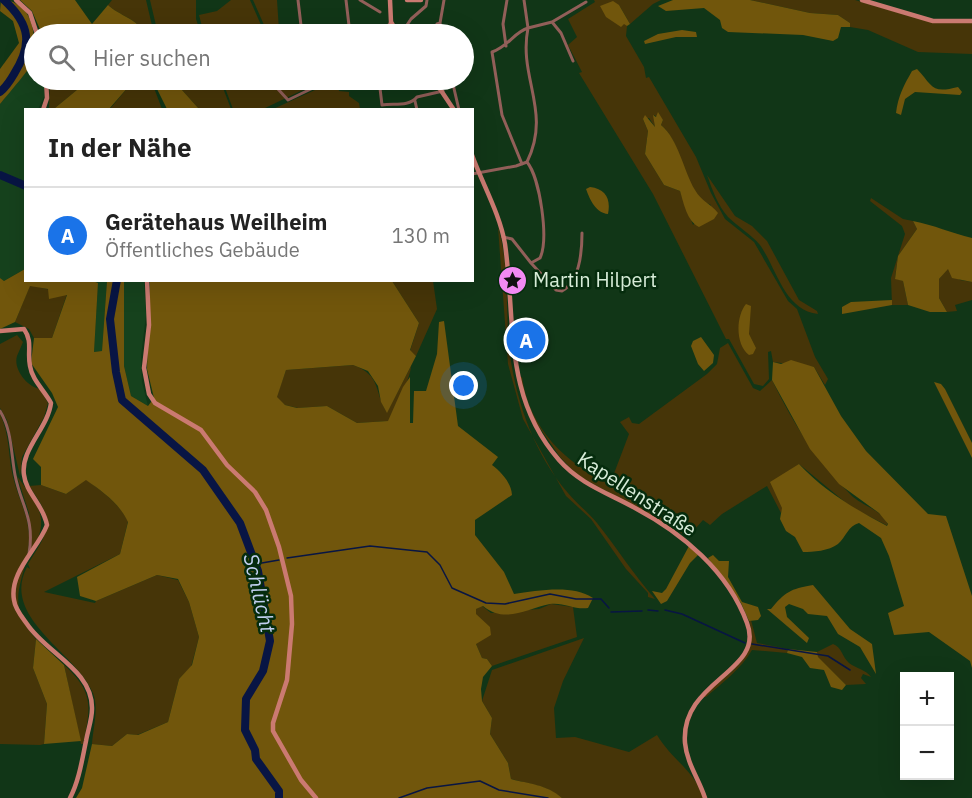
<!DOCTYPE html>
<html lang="de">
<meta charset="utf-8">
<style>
:root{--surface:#fff;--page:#f2f2f2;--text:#222;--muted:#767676;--line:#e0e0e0;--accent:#1a73e8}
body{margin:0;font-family:"IBM Plex Sans",sans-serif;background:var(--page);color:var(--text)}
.controls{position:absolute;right:18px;bottom:18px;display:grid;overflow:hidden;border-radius:0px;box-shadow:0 6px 24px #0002}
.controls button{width:54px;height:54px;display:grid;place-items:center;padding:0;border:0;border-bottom:2px solid var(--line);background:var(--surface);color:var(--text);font:30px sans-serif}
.you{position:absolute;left:464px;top:386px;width:21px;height:21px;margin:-15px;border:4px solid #fff;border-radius:50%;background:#1a73e8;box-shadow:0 0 0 9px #1a73e833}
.badge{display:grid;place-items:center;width:39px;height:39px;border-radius:50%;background:var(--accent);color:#fff;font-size:20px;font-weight:700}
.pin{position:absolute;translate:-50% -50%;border:3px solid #fff;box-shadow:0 2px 6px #0006}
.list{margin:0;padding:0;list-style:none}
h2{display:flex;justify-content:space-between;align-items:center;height:78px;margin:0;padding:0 24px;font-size:26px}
h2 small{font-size:20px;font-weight:400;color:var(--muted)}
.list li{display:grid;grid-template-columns:39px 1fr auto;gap:18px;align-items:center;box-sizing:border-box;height:96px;padding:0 24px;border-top:2px solid var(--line)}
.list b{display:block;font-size:22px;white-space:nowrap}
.list p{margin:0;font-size:20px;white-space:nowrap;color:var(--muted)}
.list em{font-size:20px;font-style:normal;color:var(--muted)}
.icon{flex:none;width:33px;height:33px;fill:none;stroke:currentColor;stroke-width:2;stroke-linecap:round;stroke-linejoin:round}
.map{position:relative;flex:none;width:972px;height:798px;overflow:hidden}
.search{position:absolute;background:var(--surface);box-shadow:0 6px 24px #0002;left:24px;top:24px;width:450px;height:66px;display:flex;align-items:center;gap:15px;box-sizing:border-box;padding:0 21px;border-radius:33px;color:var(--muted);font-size:22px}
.panel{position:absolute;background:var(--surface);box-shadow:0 6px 24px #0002;left:24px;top:108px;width:450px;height:174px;border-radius:0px}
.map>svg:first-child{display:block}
.built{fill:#16421d}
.green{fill:#463508;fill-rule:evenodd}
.forest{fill:#71560c}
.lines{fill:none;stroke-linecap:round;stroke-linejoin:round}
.stream{stroke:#081544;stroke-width:1.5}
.river{stroke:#081544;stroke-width:8}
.street{stroke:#925f59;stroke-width:3}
.secondary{stroke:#cb7a71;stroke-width:4.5}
.labels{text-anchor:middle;stroke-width:5;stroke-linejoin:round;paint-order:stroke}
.poi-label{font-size:20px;fill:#d7ecd8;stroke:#052c0d;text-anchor:start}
.street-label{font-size:20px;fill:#d7ecd8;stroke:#052c0d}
.water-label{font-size:21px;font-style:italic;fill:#c1cff0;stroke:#052c0d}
</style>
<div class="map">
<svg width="972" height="798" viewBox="0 0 972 798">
<rect width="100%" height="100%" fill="#113617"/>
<path class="built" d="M34,59V80L44,81V97L38,109L26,110L25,269L4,281L0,278V104Z
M93,281H107L102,351L94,352L98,283Z
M124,281H144L146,315L141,357L142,382L148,406L131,396L124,366Z"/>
<path class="green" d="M112,0H146L154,34H144C140,20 118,15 108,5Z
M150,0H196V19L201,34H158Z
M231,0H250L265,34H204L199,15L217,11Z
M253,0H277L279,30L297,29L299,34H268Z
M594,0H661L653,4L630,24L619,5L627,26L626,36L644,67L646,78L649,77L696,157L711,193L725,219L754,242L788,301L797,309L815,357L828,379L825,385L814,367L773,362L771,351L768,352L769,379L763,386L754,384L729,339H726L653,194L579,73L582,72L568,45L577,37L568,19L595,2ZM654,115L663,120L661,125C685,145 681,194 711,205L693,225L680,191L664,185L645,154L648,131L643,119L649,118L655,127Z
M750,0H855L934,23H972V54L918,52L868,30L850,27V23L838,15L810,13Z
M50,80H89L55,108L49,109Z
M141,80H151L162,109L109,110L130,85Z
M164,80H220L231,109H199L182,90L168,85Z
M222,80H308L309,87L263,109H233Z
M313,80H337L339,91L349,92V96L359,103L360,109L271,110L315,90Z
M707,175L735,216L752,226L767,241L799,300L817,311L818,314C784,310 777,269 760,245C751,234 738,227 728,217C718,206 712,189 707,175Z
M871,198L903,219L913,221L917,229L898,256L895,278L903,281L908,305H892L891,278L905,234L902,226L870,201Z
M498,227C510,267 505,314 510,355C517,404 535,455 568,493C577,504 588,512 597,523C617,548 634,575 655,599L648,597V593L626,569L591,519L566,496L523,419L508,364Z
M948,268L960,280L972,282V300L955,305L957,311L947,312L939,298V279Z
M392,281H433L437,309L416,356L410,351L419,323Z
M30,285L67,294L52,338H34L29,329L15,322Z
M17,335L23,342C21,347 19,351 17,356C13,369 27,387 40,389L48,403L44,417L22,457L20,476L7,420L0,408V344Z
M728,343L753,388L760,391L772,380C795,427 815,457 850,494C861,506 884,510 888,526L851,507L799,464L781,513L767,486L722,514L710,525L703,520L688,537L577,475L560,457L535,421L519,378L522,377C529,428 566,464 610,484L629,434L620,422L629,417L632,423L639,424L707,374L717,364L720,348Z
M353,365C382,376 373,390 387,412L411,366C410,382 395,404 389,421L357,423L327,406L298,408L285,405L276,398L286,370Z
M0,414C10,435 8,456 13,477C18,498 28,514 29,535C30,578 0,599 36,639L33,668L47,704L44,744L40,745L0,744Z
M17,476C37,504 52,518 31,552L29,513Z
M86,479C102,492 119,503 128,521L120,554L44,592L95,603L96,601L157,575L178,580L189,602L199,637L191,667L179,679L168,722L137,735L127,734L112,746L92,744C93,728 99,708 93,693C77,653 0,618 27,567L30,569L28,564C50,529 56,523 29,486L41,485L66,494Z
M551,604L573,607L577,637L492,666L487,659L482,658L476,644V609L482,606L491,613L539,609Z
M751,620L757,643L788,649L787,653L752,650C741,669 722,683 706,697H701C726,675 760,658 749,621Z
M584,638L563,681L554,708L556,738L575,737L629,752L657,735C672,760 694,770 704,798H562C546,785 529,784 511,779L508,763L490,734L492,718L482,701L492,670Z
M833,644C842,647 842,657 849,663C857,669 865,669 871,677L863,674L861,678L866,684L846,685L817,657V652Z
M64,665C94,692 91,707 83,744H81Z"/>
<path class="forest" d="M1,0C27,0 35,24 34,46C34,49 36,56 34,60C30,69 8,94 0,104V69L19,43L13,21L0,11Z
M20,0H75L92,24L108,5C118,15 140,20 144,34H42L32,11Z
M673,0H750L810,13L838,15L850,23V27H841L838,38L833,41L803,35L728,32L722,28L720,20L704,8L666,11L658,6Z
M613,1L619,5L630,24L627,26L624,24L621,27L606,17L600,6Z
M682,30L696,32L697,37H676L645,44L644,41L658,34Z
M917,69C933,86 931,94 958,87L962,92L960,95L915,92L905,99L901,115L896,113C898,96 904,85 912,71Z
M89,80H141L130,85L109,109H48L55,108Z
M155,80H164L168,85L182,90L199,109H167L157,89Z
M658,112L663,120L661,125C679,140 683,170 695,190C701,201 710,203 718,213L714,219L699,227C687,221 684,204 680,191L664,185L645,154L648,131L643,119L645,115L655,127L653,115L656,117Z
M590,187C606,189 611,199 608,214C596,213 590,200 586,189Z
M913,221C934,225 951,233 972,238V282L952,278L948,269L939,279V298L947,312H930L908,305L903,281L895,279L898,256L917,229Z
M25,269L26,280L93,281L98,283L94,352L102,351L107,281H124V366L131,396L148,406L154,398L147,369L150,281H392L419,323L410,350L416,356L387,413L381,402L378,386L368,371L353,365L286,370L277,397L285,405L297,408L327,406L357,423L388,421L403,387L410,377V423H413L414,391H426L437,354L439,322L444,321L458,426L498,457L492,465C501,472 511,482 512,495L475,520V535L504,572L514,594C537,591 572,584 593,598L588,608C575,610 563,602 550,604C526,609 505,624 483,606L476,609V614L490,627L491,635L476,644L482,658L487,659L492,666L483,677L481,689L482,701L492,718L490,734L508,763L511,779C529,784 546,784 562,798H76L82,788L92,744L112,746L127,734L138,735L168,722L179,679L192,665L199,637L189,602L178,579L157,575L96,601L80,596L77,577L120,554L128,522C119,503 103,492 86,480L66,494L41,485V467L33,459L58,407L52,393L31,363L34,338H52L67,295L49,299L48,289L30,286L15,322L0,329V278L4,281Z
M892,300V305L842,314V307L851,302Z
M746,304L751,306L749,334L756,348L753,354L749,355C735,344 736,316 746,304Z
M701,337L714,355L713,363L704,371L698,364L691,346L693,341Z
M791,360L814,367L841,416L866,451L928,514L946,516L972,596V668L970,661L929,632L894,635L888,613L904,606L889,556L881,538L859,523C848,526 846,537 838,544C829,551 813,552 803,552L795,537L786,531L780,519L782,508L770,482L799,464C824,491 855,509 887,526L888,524L879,513L839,484L810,449L772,380L773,362L781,364Z
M934,382L941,384L945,389L972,443V458Z
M689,546L698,555L690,563L667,601L661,604L652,591L662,593L666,589Z
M713,555L719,561H729L728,577L742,602L758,607L761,616L758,620L749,621L741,603L708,558Z
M813,585L850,629L872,644L876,674L860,647L838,634L827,616L808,614L803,609L789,604L785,607L787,617L809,638L807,643L767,609H771C785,592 790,589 813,585Z
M36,639L64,665L81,741L44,744L47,704L33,668Z
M788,649L817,652L818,657L846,685L842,690L831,687L824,670L810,668L802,657L787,653Z"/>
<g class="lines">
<path class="stream" d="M287,558L370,546L427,552L440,565L452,588L486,603L505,604L550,594L576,599H601L609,608
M256,564L279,560
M648,610L658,611
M665,610L682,614L745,643
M611,612L642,611
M752,644L828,656L850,670
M399,798L427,788L480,781L499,790L548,798"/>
<path class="river" d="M0,92C6,87 10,81 14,74C33,44 30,24 4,0
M0,175L26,186
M117,280L110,319L116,372L122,400L203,470L240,523L258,571L270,641L263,671L246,699L245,730L255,750L256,759L279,791V798"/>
<path class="street" d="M298,0L302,34
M346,0L350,34
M360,0L380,12
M552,22L586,2
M406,27L424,34
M382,34L391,22
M401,34L411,19L426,6L427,0
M431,34L437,24L440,23
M442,34L440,23L444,0
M506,46L503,24L507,0
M275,80L277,88L288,100L313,88L311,80
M379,80L382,105C394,103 409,107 417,97L443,91
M452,80L459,110
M415,101L417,110
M522,164L502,115L492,52C508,47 514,32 528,28L524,0
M472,174L516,166L527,162C552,111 518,78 528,28L552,22L561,33L573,61
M503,237L512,239L531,263L540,258C549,239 540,178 527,162
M531,263L556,290L562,291C580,281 582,252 582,233
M0,411C12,430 11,454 15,475C21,506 35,518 29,554"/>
<path class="secondary" d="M16,0L30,13L37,34
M390,0L391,22L398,34
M407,0H421
M862,0L933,21H972
M434,80L454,110
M43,110L47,98L46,80
M472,155C482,183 500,214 505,244C516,322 503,396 559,460C580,484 608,493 635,508C682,533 728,571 747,623C766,672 680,680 685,743C687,764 699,779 705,798
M147,280L149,325L144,368L149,394L155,403L201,430L227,465L255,492L266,510L279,547L291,596L292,624L287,680L273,723V731L301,780L316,798
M0,331L24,329C33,342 27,352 30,366C32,380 44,390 51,403C48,428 20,450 24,475C26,493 43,504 47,525C38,549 9,572 14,600C15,609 22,617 27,624C46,653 93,670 92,709C92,719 88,730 86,741C82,760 79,781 70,798"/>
</g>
<defs>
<symbol id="sight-disc" viewBox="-11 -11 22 22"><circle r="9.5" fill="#f28af3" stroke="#052c0d"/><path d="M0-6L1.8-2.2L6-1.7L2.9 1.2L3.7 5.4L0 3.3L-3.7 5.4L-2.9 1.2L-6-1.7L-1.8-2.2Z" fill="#111"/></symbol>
</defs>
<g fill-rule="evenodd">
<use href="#sight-disc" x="496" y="264" width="33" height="33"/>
</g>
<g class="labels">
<g class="poi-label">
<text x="533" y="287">Martin Hilpert</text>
</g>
<g class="street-label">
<text transform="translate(637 494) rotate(33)" y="7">Kapellenstraße</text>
</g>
<g class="water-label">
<text transform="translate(259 593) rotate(77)" y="7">Schlücht</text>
</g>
</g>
</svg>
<div class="controls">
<button>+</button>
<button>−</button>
</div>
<div class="you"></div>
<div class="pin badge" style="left:526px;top:340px">A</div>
<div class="search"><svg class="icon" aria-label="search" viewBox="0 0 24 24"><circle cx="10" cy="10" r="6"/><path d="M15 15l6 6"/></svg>Hier suchen</div>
<section class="panel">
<h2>In der Nähe<small></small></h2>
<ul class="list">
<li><span class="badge">A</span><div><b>Gerätehaus Weilheim</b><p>Öffentliches Gebäude</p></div><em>130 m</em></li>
</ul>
</section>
</div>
